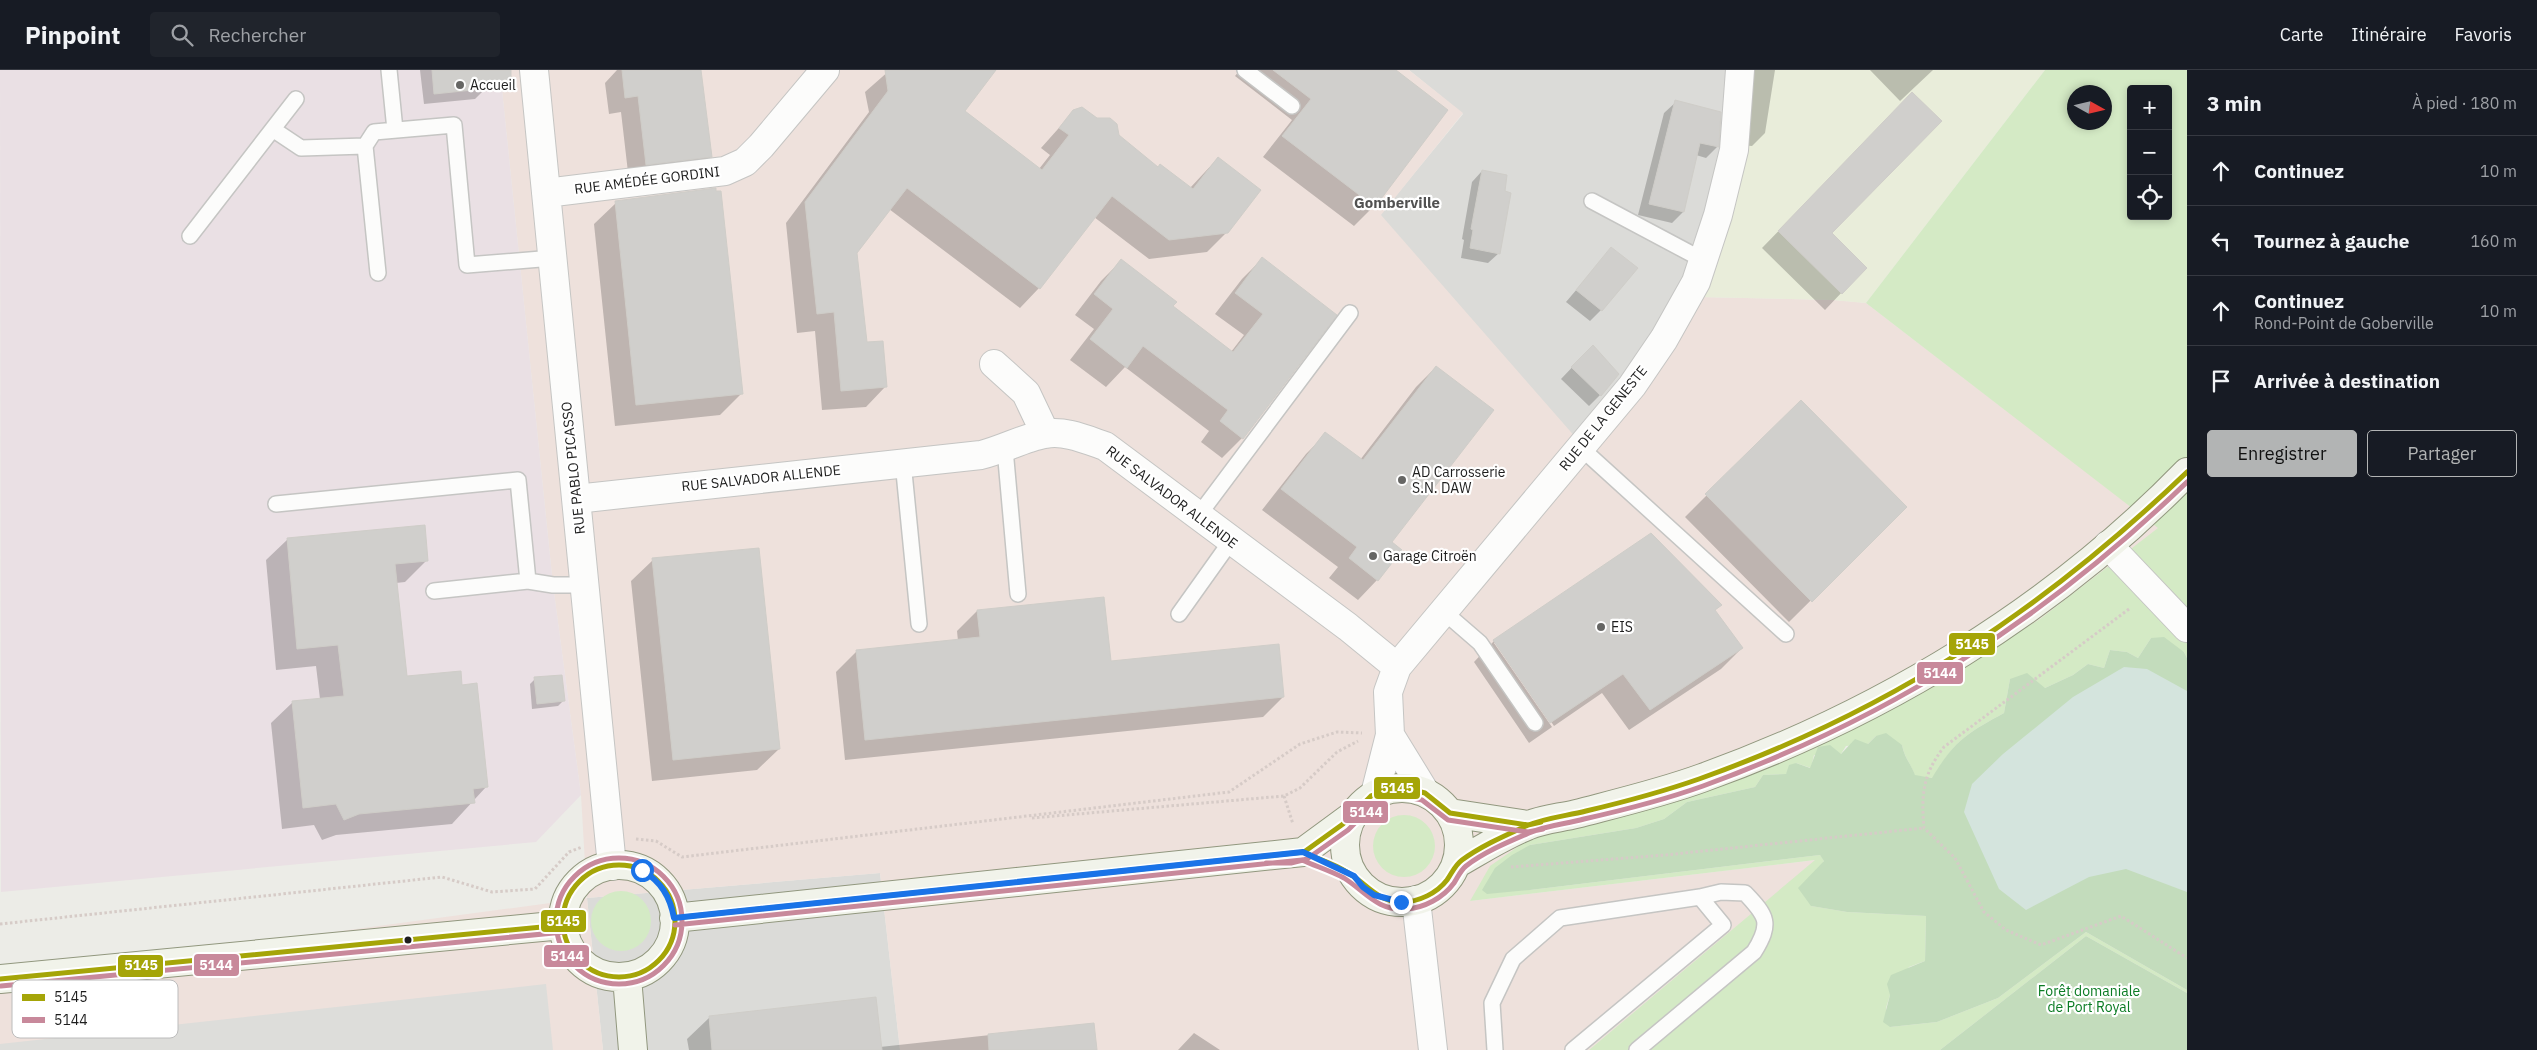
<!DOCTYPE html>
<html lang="fr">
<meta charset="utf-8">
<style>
:root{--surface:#171b24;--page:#20242c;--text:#f1f3f6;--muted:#9ea1a6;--line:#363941;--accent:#b2b4b4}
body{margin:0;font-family:"IBM Plex Sans",sans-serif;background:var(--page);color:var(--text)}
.controls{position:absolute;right:15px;top:15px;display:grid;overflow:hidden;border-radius:5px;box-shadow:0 2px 8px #0003}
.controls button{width:45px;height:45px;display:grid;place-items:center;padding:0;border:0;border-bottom:1px solid var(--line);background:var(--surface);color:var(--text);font:25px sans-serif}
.compass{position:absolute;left:2067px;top:15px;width:45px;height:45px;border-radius:50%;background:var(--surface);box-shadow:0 2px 8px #0003;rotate:98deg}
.stop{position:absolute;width:15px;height:15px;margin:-11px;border:4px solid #1a73e8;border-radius:50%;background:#fff}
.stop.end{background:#1a73e8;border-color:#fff;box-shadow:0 1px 5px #0008}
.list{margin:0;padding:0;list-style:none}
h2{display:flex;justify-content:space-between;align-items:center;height:65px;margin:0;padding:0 20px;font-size:21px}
h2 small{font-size:16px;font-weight:400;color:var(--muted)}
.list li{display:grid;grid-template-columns:32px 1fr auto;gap:15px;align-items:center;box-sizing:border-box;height:70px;padding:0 20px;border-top:1px solid var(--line)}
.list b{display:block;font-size:19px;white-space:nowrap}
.list p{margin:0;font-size:16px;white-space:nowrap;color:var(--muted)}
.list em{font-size:16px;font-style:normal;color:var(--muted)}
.actions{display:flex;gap:10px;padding:15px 20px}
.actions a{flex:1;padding:11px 0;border:1px solid var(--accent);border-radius:5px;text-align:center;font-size:18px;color:var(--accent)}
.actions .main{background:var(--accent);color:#111}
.icon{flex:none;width:28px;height:28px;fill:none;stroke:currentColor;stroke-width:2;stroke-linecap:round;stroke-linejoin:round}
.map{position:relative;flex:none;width:2187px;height:980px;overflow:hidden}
header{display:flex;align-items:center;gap:30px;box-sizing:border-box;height:70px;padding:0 25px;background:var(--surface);border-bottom:1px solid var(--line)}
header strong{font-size:24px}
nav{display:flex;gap:28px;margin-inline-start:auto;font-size:18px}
.search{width:350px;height:45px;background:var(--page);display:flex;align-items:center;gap:12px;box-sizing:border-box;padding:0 18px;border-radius:5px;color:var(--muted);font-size:19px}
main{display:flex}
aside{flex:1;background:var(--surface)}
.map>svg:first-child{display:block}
.residential{fill:#dbdbd8}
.commercial{fill:#eee1dc}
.industrial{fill:#eae0e4}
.farmland{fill:#e9edda}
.grass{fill:#d4eac5;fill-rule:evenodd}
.forest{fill:#c3dcbc}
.wetland{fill:#d4e4dd}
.parking{fill:#ddddda}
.shadow{fill:#0003}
.building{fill:#d0cfcc;stroke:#cfcdc8}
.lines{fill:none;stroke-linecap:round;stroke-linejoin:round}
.lane-casing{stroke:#c5c5c3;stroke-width:18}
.street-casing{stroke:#c5c5c3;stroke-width:30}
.secondary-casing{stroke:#91977e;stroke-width:30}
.path{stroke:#d6cbc7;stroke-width:3;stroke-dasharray:2.5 2.5;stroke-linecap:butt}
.lane{stroke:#fcfcfb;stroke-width:15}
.street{stroke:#fcfcfb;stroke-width:28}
.secondary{stroke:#f1f3ea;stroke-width:28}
.bus-1-casing{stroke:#fff;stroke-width:9}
.bus-2-casing{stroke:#fff;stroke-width:9}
.bus-1{stroke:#a5a508;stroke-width:5}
.bus-2{stroke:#c8899b;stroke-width:5}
.route{stroke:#1a73e8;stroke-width:6}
.poi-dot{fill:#666664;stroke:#fff;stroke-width:2}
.bus-dot{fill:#1e1e1e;stroke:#fff;stroke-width:2}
.labels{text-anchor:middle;stroke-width:4.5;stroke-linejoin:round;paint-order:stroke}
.poi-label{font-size:14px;fill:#1e1e1e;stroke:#fff;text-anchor:start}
.street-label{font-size:14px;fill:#1e1e1e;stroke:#fff}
.park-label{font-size:14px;fill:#0b7c24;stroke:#fff}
.neighbourhood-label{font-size:15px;font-weight:bold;fill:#515151;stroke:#fff}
.key{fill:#fff;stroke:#bcbcbc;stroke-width:1}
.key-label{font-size:14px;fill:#1e1e1e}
.line-badge{stroke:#fff;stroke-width:2}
.badge-label{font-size:14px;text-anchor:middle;font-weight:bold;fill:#fff}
</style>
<header>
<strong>Pinpoint</strong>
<div class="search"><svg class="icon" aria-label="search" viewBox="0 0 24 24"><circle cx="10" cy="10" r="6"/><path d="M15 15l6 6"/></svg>Rechercher</div>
<nav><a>Carte</a><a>Itinéraire</a><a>Favoris</a></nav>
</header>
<main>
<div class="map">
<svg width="2187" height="980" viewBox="0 0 2187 980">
<rect width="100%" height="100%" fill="#ecece7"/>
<path class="residential" d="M1409,0H1742L1698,227L1577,370L1380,145L1463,44Z
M880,803L900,980H603L587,828Z"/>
<path class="commercial" d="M500,0H1409L1463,43L1381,145L1577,369L1698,227L1833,230L1866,233L2159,458L2040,549L1888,642L1746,707L1529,769L1470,831L1816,790L1589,980H900L880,803L587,828L603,980H0V907L587,828L581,725L553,515Z"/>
<path class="industrial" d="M0,0H500L553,515L581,725L536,772L1,822Z"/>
<path class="farmland" d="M1742,0H2045L1866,233L1833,230L1698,227Z"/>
<path class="grass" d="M2045,0H2187V588L2184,582L2151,568L2138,588L2127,582L2110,580L2104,598L2088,594L2073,605L2045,618L2010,609L2004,643C1967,663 1954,671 1933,708L1915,706C1911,694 1904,687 1902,675L1876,666L1868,674L1846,676L1841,684L1814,685L1811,698L1796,693L1786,704L1763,705L1755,717L1687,732L1664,749L1636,758L1530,775V820L1820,785L1824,790L1811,836L1847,842L1926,846L1925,891L1909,897L1890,925L1886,938L1890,957L1937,952L1998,928L2086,862L2187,920V923L2086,866L1940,980H1589L1815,790L1470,831L1490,796L1529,769L1746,707L1888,642L2040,549L2158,458L1866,233ZM2131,19H2168V146H2131ZM2074,22H2104V52H2074Z
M1373 776a31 31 0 1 1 62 0a31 31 0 1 1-62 0Z
M591 851a30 30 0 1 1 60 0a30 30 0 1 1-60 0Z"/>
<path class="forest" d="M2164,567L2184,582L2187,588V920L2086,862L1998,928L1937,952L1890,957L1883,952L1890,925L1887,914L1891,905L1925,891L1926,846L1847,842L1811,836L1798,818L1824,791L1820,785L1530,820L1487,824L1482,820L1495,798L1512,785L1530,775L1636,758L1664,749L1687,732L1755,717L1763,705L1786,704L1789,695L1796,693L1810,698L1818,677L1830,675L1841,684L1855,669L1868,674L1876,666L1886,663L1902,675C1904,687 1911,694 1915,705L1932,708C1954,671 1967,663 2004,643L2010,609L2027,603L2045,618L2073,605L2088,594L2104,598L2110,580L2127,582L2138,588L2151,568Z
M2086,866L2187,923V980H1940Z"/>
<path class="wetland" d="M2124,597L2147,599L2187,621V822L2126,799L2089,807L2026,840L1999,819L1964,742L1972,714L2003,684L2073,627Z"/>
<path class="parking" d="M546,914L553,980H0V974Z"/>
<path class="shadow" d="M420,0H484L486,18L475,29L424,34Z
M617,0H700L711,86L694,103L629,111L621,42L609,44L605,13Z
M890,0H995L963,41L1039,99L1050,85L1041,78L1074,41L1117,65L1157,99L1190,118L1218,88L1227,162L1207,182L1149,189L1094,147L1039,218L1020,238L889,139L856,183L866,274L885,317L866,337L822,340L815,261L797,263L786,153L869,42L865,22Z
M1240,0H1394L1374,136L1354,156L1263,87L1292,50L1235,6Z
M1746,0H1775L1765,63L1752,76L1738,75Z
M1870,0H1933L1900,31Z
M1676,32L1720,43L1717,77L1706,88L1696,85L1683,142L1672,153L1638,145L1664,43Z
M1896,40L1830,163L1865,198L1825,240L1762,178Z
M1482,101L1499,183L1488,193L1461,188L1464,170L1462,169L1472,112Z
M715,122L741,324L720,345L615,356L594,154L616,133Z
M1611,179L1601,240L1590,251L1566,232Z
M1262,189L1335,245L1242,368L1222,388L1201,372L1209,361L1125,297L1106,317L1070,290L1094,259L1075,245L1101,211L1121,191L1172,236L1231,282L1244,265L1215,244L1242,209Z
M1581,288L1600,325L1589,336L1561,309Z
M1436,297L1390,473L1377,510L1358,530L1329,508L1338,497L1262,440L1306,384L1326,364L1360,390L1416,317Z
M1801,331L1905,437L1789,552L1685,447Z
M288,469L427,490L405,512L396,513L405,608L461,616L486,717L452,754L336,765L322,770L314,755L282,759L271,653L293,632L320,629L316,596L276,600L266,490Z
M653,490L779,679L757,700L652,711L631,511Z
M1720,535L1714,541L1742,578L1721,599L1629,660L1602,623L1554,656L1497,573H1494L1552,657L1529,673L1474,592L1494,571Z
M977,541L1110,592L1283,627L1263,647L845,690L836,602L857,581L958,571L957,561Z
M535,609L563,631L558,636L532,639L530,614Z
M875,929L880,977L1093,954L1096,980H689L687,969L709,948Z
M1194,963L1220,980H1178Z"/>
<path class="building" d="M432,0H511V16L434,24Z
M622,0H701L712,87L646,95L638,26L625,28Z
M885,0H996L965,41L1042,100L1069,65L1059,58L1073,40L1082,37L1097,48H1110L1117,54L1119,65L1158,97L1160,94L1193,119L1218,87L1261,120L1228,163L1169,170L1112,126L1040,219L907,118L857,183L867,272L883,271L887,317L841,321L834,242L817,244L805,132L888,21Z
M1273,0H1396L1448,40L1375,137L1282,66L1311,29Z
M1912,22L1942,51L1832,163L1867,198L1842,224L1778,161Z
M1675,30L1721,42L1719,77L1700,73L1684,142L1649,134Z
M1482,100L1507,105L1505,121L1511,123L1500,184L1470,178L1473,160L1471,159Z
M716,118V121H721L743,324L636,335L615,131Z
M1611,177L1638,198L1602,241L1576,220Z
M1262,187L1337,245L1243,369L1220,351L1228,340L1143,276L1127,298L1090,269L1113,239L1094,224L1121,189L1177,232L1173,236L1233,282L1263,244L1235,223Z
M1593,275L1619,304L1601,326L1571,297Z
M1436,296L1494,340L1392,472L1402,480L1378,511L1349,488L1357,477L1281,419L1325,362L1363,390Z
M1801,330L1907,437L1812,532L1705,424Z
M425,455L428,491L395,494L407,606L461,601L462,615L477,613L488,717L473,719L475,733L359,744L344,750L336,734L303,738L292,631L344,626L338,575L297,579L287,468Z
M1651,463L1722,535L1715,540L1743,578L1650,640L1623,604L1550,653L1493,570Z
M759,478L780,679L673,690L652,488Z
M1104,527L1111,591L1279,574L1284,627L865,670L856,580L980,567L977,540Z
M562,605L565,631L537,634L534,607Z
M876,927L882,980H712L709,946Z
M1094,953L1097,980H989L988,964Z"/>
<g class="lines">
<defs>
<path id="lane" d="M389,0L395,60
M1245,0L1292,36
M274,60L301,78L365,76
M1592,131L1703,190
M190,166L296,29
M378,203L365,76L374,62L454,55L467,195L553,188
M1580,377L1786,564
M1005,379L1018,524
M903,392L919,554
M276,434L518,410L528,511
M1198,446L1350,243
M434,521L528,511L553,515H586
M1443,541L1480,573L1535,653
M1179,544L1231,471
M1495,980L1492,933L1513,889L1560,848L1700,827L1723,855L1573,980
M1637,980L1754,882C1772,853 1767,846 1745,823L1721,822L1700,827"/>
<path id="street" d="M534,0L612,796
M546,123L725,101L745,92L761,76L825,0
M994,294L1026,323L1045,363
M576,429L981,385C1002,380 1026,367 1045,364C1065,360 1087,370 1105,376L1348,557L1397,597
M2108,475L2187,558
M1390,665L1425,722
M1375,724L1390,665L1388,622L1397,597L1632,316L1664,269L1696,212L1718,145L1734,80L1740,0
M1416,830L1433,980"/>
<path id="secondary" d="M1345 775a57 57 0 1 1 114 0a57 57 0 1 1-114 0Z
M1450,743L1528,755
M1456,794C1479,781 1502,766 1527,756C1542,749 1560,748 1576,744C1618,733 1661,723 1702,708C1883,643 2053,540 2187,402
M563 851a56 56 0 1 1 112 0a56 56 0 1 1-112 0Z
M674,848L1303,782L1352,746
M627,907L633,980
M0,909L563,855"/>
</defs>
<use href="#lane" class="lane-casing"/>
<use href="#street" class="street-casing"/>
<use href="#secondary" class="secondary-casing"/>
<path class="path" d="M2129,539L1944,677C1923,704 1921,724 1924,758L1955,788L1984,842L2006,860L2041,875L2121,846L2187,888
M1284,726L1293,754
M1032,748L1284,726L1300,718L1337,682L1358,671
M636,769L656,771L682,787L1229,722L1300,674L1337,662L1362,663
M1511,797L1665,785L1924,758
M0,854L442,807L492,822L535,819L569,782L582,777"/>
<use href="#lane" class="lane"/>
<use href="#street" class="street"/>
<use href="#secondary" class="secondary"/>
<defs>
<path id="bus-1" d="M1266,786L1304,782L1343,754L1371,726L1396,718H1406L1425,723L1450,743L1528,755L1541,752
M563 851a56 56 0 1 1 112 0a56 56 0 1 1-112 0Z
M674,848L1303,782C1317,789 1332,793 1345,801C1366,812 1376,832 1402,832C1419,832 1437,823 1447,810C1452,803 1455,795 1462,790C1481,776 1504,766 1526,756C1544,748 1566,746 1586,741C1624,732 1662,722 1699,709C1890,641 2041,542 2187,402
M0,909L563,855"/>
<path id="bus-2" d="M556 851a63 63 0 1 1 126 0a63 63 0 1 1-126 0Z
M1266,793H1291L1307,789L1348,760L1376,732L1397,725L1422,730L1448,750L1528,762L1543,759
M675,855L1302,790C1315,796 1331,801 1344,808C1366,822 1377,841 1406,839C1424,838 1443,828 1454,813C1458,807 1460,801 1466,796C1484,782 1508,772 1529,763C1547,755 1566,754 1584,749C1624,740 1664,730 1703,716C1890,648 2044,550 2187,412
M1,916L564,862"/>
</defs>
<use href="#bus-1" class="bus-1-casing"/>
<use href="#bus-2" class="bus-2-casing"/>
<use href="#bus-1" class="bus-1"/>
<use href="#bus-2" class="bus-2"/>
</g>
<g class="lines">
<path class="route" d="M642,800C661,812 670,826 674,848L1303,782L1354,806L1363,817L1374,825L1401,832"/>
</g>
<g class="poi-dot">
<circle cx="460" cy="15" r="5"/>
<circle cx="1402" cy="410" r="5"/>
<circle cx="1373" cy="486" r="5"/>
<circle cx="1601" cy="557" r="5"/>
</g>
<circle class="bus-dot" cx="408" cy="870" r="4.5"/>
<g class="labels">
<g class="poi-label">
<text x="470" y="20">Accueil</text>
<text x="1412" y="407">AD Carrosserie<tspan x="1412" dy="16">S.N. DAW</tspan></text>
<text x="1383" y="491">Garage Citroën</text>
<text x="1611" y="562">EIS</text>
</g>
<g class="street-label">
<text transform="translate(647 110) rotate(-7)" y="5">RUE AMÉDÉE GORDINI</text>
<text transform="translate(1603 348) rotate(-51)" y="5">RUE DE LA GENESTE</text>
<text transform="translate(573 398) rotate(-96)" y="5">RUE PABLO PICASSO</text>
<text transform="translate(761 408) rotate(-6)" y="5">RUE SALVADOR ALLENDE</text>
<text transform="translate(1172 427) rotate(37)" y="5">RUE SALVADOR ALLENDE</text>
</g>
<g class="park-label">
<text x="2089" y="926">Forêt domaniale<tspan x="2089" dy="16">de Port Royal</tspan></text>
</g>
<g class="neighbourhood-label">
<text x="1397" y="138">Gomberville</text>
</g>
</g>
<rect x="12" y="910" width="166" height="58" rx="8" class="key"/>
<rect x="22" y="924" width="23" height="7" fill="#a5a508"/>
<rect x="22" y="947" width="23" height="6" fill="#c8899b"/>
<g class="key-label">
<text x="54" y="932">5145</text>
<text x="54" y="955">5144</text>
</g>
<g class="line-badge">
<rect x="1948" y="562" width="48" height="24" rx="5" fill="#a5a508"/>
<rect x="1916" y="591" width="48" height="24" rx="5" fill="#c8899b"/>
<rect x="1373" y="706" width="48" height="24" rx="5" fill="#a5a508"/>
<rect x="1342" y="730" width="47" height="24" rx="5" fill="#c8899b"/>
<rect x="540" y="839" width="47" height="24" rx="5" fill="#a5a508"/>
<rect x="543" y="874" width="47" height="24" rx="5" fill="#c8899b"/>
<rect x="193" y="883" width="47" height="24" rx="5" fill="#c8899b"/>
<rect x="117" y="884" width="47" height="24" rx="5" fill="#a5a508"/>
</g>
<g class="badge-label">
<text x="1972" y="579">5145</text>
<text x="1940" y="608">5144</text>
<text x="1397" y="723">5145</text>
<text x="1366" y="747">5144</text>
<text x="563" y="856">5145</text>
<text x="567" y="891">5144</text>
<text x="216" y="900">5144</text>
<text x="141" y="900">5145</text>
</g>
</svg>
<div class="controls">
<button>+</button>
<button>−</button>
<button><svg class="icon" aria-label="locate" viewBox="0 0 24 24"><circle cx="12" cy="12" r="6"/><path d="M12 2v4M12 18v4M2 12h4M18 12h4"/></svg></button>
</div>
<svg class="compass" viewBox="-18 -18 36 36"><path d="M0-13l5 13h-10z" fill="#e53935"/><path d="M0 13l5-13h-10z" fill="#9ea1a6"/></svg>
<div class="stop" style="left:642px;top:800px"></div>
<div class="stop end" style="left:1401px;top:832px"></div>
</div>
<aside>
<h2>3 min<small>À pied · 180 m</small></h2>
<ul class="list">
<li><svg class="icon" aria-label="ahead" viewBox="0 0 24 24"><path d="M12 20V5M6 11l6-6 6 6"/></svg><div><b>Continuez</b></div><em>10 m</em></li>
<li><svg class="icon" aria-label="left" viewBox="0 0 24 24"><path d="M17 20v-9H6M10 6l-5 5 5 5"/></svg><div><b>Tournez à gauche</b></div><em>160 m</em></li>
<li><svg class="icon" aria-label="ahead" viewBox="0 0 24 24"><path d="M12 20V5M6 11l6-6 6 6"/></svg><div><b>Continuez</b><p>Rond-Point de Goberville</p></div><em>10 m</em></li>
<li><svg class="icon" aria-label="arrive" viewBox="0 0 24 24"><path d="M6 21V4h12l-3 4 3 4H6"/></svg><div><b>Arrivée à destination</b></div></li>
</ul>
<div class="actions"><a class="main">Enregistrer</a><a>Partager</a></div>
</aside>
</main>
